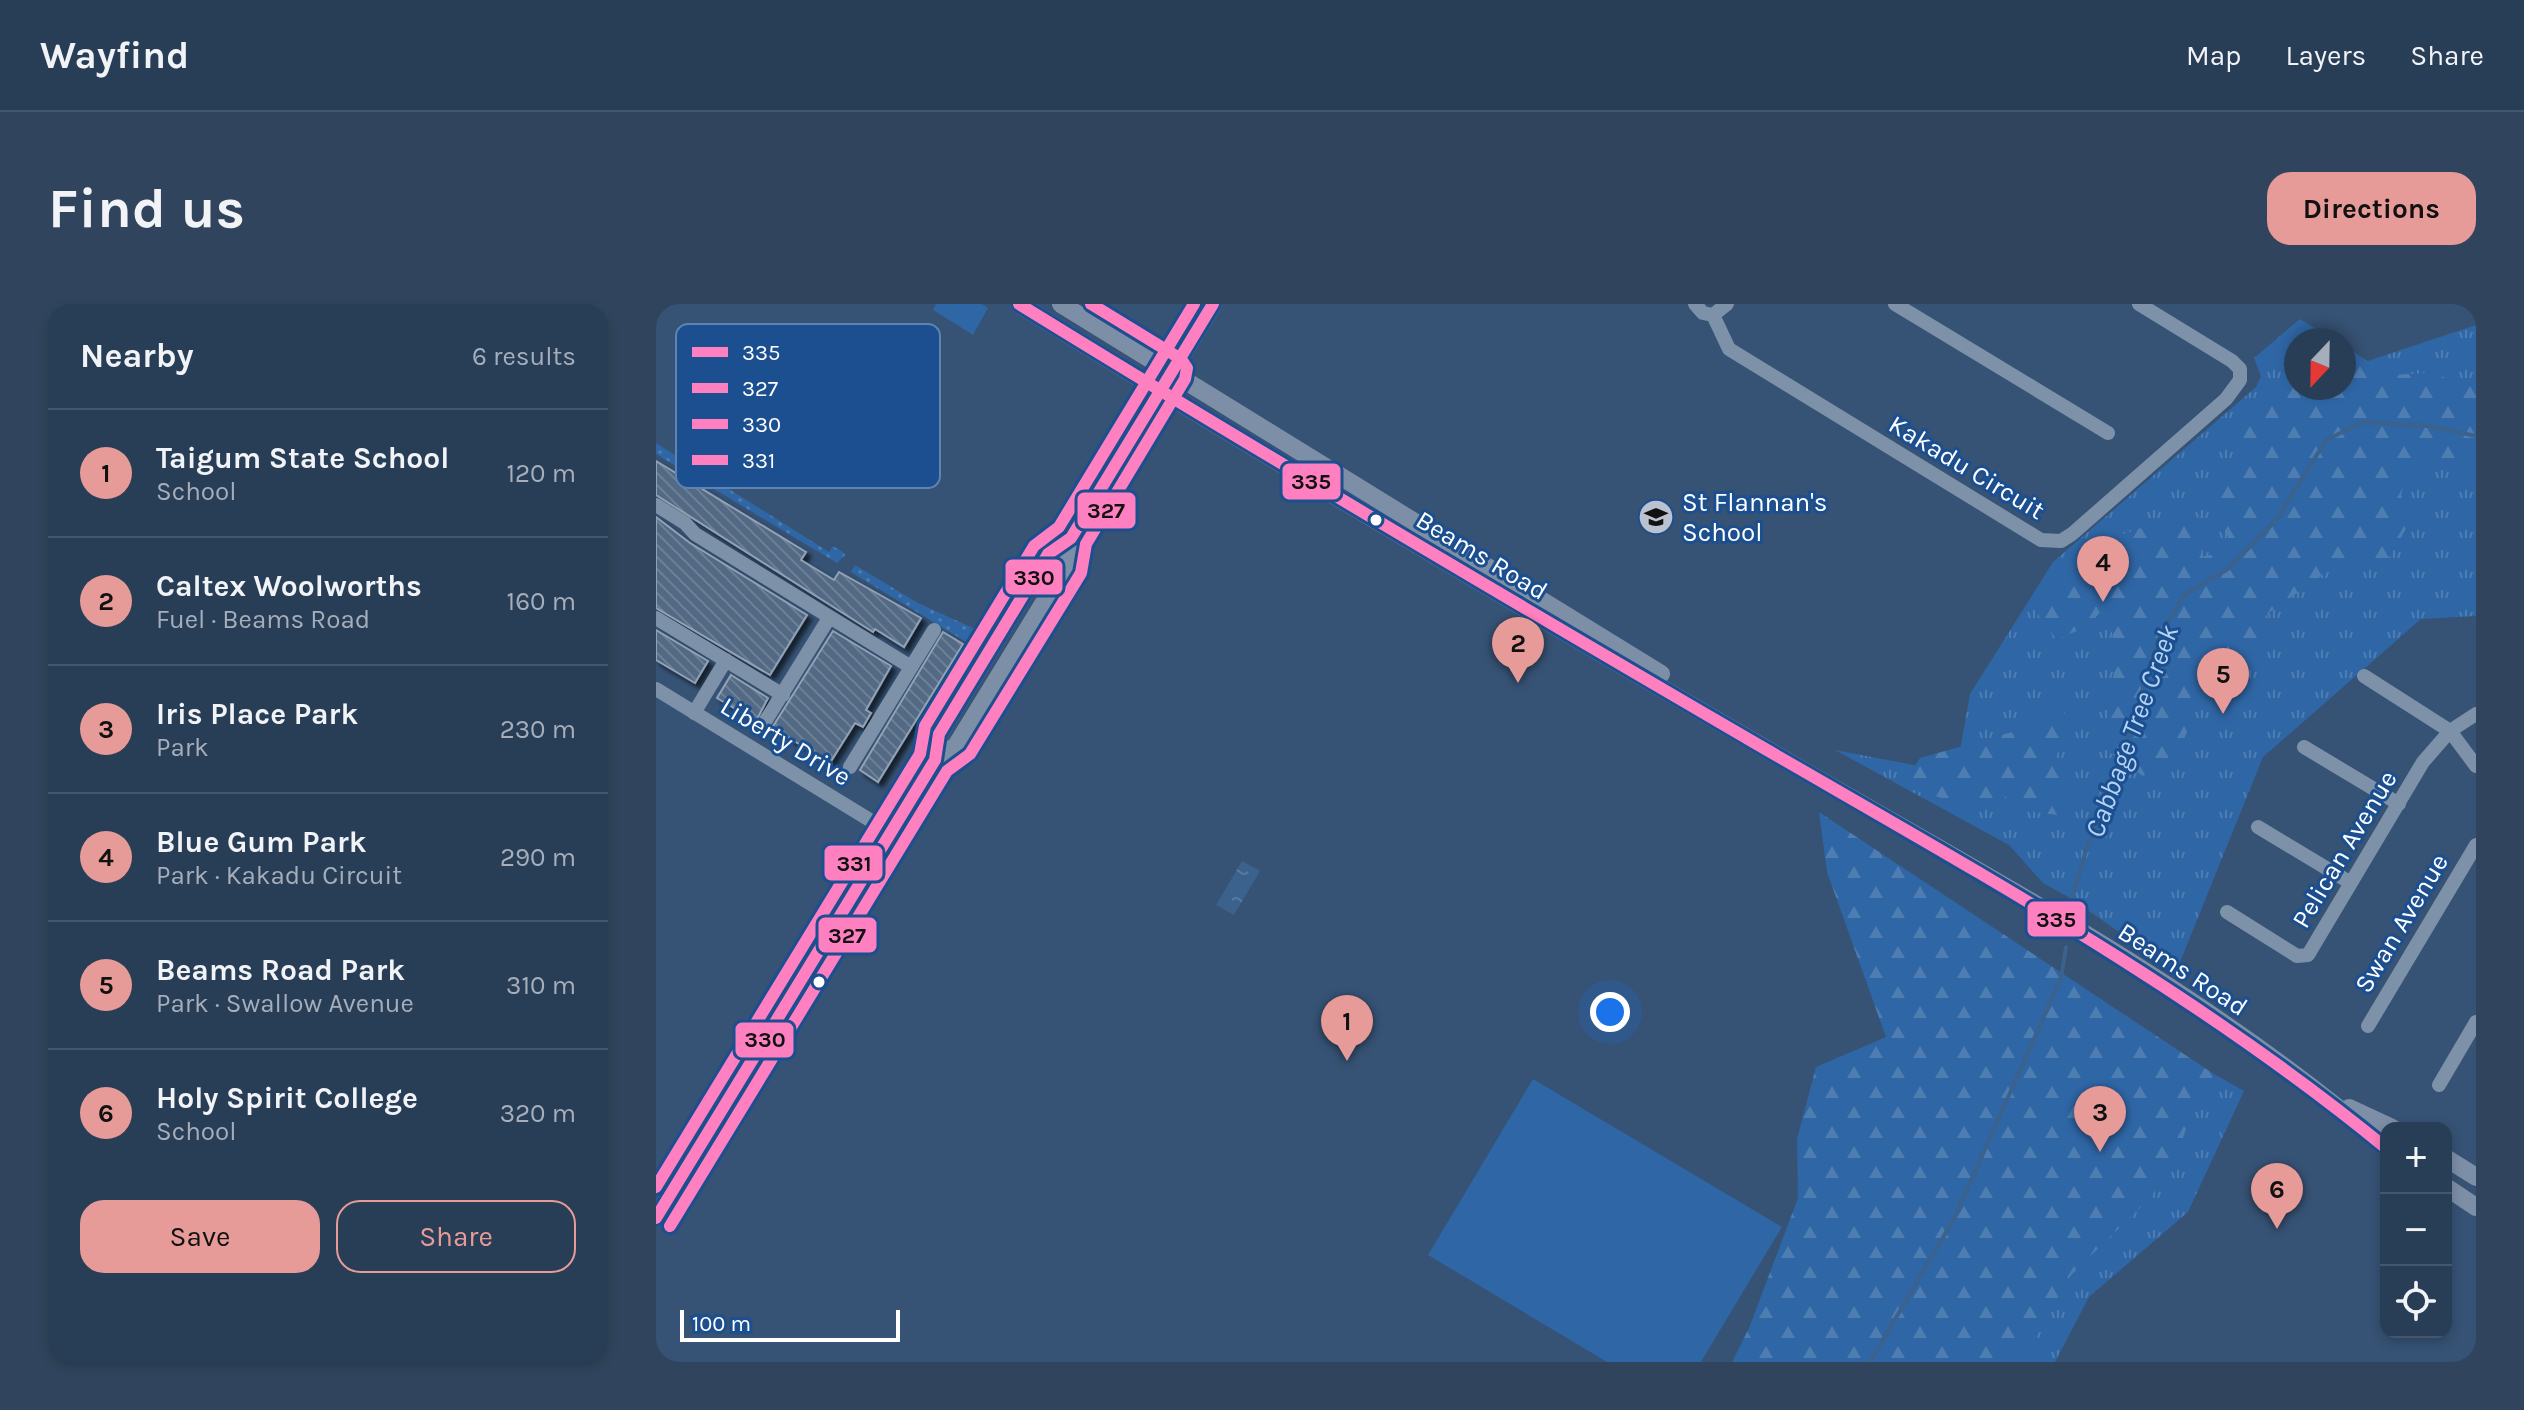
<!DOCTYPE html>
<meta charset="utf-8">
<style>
:root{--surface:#283e57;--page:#30455d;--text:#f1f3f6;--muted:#a5aeba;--line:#44576d;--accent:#e69b98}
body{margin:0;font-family:Karla,sans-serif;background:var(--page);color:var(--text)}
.controls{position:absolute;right:24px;bottom:24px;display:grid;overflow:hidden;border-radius:16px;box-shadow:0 4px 12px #0003}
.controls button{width:72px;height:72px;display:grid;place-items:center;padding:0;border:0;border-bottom:2px solid var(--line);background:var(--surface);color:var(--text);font:40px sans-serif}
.compass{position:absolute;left:1628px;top:24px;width:72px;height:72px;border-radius:50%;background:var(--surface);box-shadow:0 4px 12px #0003;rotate:202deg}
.scale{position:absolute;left:24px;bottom:20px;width:220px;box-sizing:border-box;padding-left:8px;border:4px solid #fff;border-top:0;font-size:22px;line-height:28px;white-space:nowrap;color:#fff;-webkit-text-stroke:6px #1b4f8f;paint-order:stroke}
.you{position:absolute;left:954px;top:708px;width:28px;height:28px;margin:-20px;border:6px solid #fff;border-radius:50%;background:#1a73e8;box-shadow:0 0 0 12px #1a73e833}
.badge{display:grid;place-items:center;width:52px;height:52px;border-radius:50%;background:var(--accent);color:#111;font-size:26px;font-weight:700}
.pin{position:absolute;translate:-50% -66px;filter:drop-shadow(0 2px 4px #0008)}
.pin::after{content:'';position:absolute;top:42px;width:28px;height:24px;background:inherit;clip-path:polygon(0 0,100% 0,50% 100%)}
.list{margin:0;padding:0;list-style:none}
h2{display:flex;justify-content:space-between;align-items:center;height:104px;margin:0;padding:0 32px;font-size:34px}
h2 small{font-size:26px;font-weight:400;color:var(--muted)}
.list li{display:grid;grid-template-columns:52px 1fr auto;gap:24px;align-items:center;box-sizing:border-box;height:128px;padding:0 32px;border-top:2px solid var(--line)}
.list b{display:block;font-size:30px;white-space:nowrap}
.list p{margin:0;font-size:26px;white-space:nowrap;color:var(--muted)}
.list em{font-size:26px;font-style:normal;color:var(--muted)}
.actions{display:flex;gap:16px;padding:24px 32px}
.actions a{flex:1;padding:18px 0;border:2px solid var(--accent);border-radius:24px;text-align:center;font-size:28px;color:var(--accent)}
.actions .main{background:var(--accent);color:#111}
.icon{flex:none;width:44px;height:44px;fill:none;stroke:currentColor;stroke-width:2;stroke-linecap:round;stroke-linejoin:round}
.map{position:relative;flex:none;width:1820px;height:1058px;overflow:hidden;border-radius:24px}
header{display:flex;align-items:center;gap:48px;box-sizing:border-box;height:112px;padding:0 40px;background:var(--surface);border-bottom:2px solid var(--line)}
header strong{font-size:38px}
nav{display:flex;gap:44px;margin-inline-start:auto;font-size:28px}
.intro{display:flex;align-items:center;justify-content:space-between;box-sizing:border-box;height:192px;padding:0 48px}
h1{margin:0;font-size:56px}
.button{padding:20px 36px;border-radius:24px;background:var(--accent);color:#111;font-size:28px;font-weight:700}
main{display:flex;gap:48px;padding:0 48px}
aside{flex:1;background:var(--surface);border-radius:24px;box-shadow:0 4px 12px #0003}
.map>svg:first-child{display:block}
.grass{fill:url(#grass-tufts)}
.forest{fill:url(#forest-firs)}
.garden{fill:url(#garden-dots)}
.pitch{fill:#2f66a5}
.water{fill:url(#water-ripples)}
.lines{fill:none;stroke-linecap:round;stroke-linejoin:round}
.stream{stroke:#3b618d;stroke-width:4}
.building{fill:url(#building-back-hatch);stroke:#92a2b6;stroke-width:2;filter:url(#shadow)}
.minor{stroke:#7d92a8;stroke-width:14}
.major{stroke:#7d8ea7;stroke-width:18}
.bus-1-casing{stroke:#1b4f8f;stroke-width:18}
.bus-2-casing{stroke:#1b4f8f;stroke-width:18}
.bus-3-casing{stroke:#1b4f8f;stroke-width:18}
.bus-4-casing{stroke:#1b4f8f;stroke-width:18}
.bus-1{stroke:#ff80c0;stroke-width:12}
.bus-2{stroke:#ff80c0;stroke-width:12}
.bus-3{stroke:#ff80c0;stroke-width:12}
.bus-4{stroke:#ff80c0;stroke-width:12}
.bus-dot{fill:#fff;stroke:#1b4f8f;stroke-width:3}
.labels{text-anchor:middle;stroke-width:6;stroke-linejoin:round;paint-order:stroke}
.street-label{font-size:26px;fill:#fff;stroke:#1b4f8f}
.poi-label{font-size:26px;fill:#fff;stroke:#1b4f8f;text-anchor:start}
.water-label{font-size:28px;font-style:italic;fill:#b5d3f5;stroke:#1b4f8f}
.key{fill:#1b4f8f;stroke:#5f84b1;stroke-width:2}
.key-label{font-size:22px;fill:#fff}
.line-badge{stroke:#1b4f8f;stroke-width:3}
.pale-badge-label{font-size:22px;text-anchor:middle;font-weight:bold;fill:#111}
</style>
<header>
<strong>Wayfind</strong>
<nav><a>Map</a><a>Layers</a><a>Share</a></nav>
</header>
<div class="intro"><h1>Find us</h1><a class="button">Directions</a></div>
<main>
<aside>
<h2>Nearby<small>6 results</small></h2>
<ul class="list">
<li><span class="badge">1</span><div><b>Taigum State School</b><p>School</p></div><em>120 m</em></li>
<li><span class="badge">2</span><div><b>Caltex Woolworths</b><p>Fuel · Beams Road</p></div><em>160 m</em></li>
<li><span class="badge">3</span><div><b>Iris Place Park</b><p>Park</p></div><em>230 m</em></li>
<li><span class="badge">4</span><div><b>Blue Gum Park</b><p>Park · Kakadu Circuit</p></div><em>290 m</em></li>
<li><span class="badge">5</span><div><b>Beams Road Park</b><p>Park · Swallow Avenue</p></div><em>310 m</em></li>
<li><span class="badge">6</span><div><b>Holy Spirit College</b><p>School</p></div><em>320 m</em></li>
</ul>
<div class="actions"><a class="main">Save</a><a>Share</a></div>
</aside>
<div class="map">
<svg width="1820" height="1058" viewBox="0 0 1820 1058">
<defs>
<pattern id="grass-tufts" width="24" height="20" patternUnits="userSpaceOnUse" patternTransform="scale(2)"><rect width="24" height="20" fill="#2f66a5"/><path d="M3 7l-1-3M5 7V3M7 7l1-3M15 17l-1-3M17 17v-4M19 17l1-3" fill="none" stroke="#4e7db2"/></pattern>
<pattern id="forest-firs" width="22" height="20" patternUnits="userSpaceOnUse" patternTransform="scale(2)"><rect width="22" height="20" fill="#2f66a5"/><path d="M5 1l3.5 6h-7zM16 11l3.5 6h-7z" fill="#4e7db2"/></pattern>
<pattern id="garden-dots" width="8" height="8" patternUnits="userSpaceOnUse" patternTransform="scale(2)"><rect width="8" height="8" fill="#2f66a5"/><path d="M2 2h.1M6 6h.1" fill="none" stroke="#4e7db2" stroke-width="1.8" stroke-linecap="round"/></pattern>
<pattern id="water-ripples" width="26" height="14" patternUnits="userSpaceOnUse" patternTransform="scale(2)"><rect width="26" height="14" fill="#3b618d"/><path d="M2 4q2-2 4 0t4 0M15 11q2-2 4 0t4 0" fill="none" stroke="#58799e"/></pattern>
<pattern id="building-back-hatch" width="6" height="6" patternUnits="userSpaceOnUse" patternTransform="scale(2)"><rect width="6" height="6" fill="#526984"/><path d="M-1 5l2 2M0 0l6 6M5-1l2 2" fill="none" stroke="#6c8096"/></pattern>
<filter id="shadow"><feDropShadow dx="4.5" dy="4.5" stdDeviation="2" flood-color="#0009"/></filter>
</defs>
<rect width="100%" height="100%" fill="#365274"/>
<path class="grass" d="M1644,15L1678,36H1640V84H1688V42L1712,57L1820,21V312L1765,315L1607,453L1520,668L1416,595L1387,579L1353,541L1179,446L1300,469L1314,390L1397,258L1600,83L1605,72L1598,54Z
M1558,770L1588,787L1532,908L1433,993L1399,1058H1214Z"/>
<path class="forest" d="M1688,52L1735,71L1774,69L1820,84V163L1755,157L1745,191L1755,216L1733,254L1681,261L1611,310L1615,342L1545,393L1524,445L1487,472L1449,445L1459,357L1453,298L1433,321L1401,336L1382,310C1423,238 1468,222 1547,213L1545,253L1576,246L1555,178L1598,156L1584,126L1612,91L1640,68V84H1688Z
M1402,398L1416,423L1399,454L1415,481L1401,511L1372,507L1348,492C1310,500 1280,503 1253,471L1264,454L1374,423Z
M1163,508L1558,770L1496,892L1415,971L1364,1058H1076L1093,1024L1142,894L1141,835L1160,763L1230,733L1171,568Z"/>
<path class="garden" d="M0,139L173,248L177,242L190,250L181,259L0,150Z
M199,261L262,299L328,329L315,341L195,268Z"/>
<path class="pitch" d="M280,0H326L332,4L317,31L277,6Z
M877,775L1126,923L1045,1058H951L772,951Z"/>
<path class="water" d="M586,557L604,567L578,611L560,601Z"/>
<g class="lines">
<path class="stream" d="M1416,595L1431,543L1456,484L1502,336L1528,291L1572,265L1621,215L1670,136L1707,118L1773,122L1820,132
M1214,1058L1299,913L1405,674L1410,643"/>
</g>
<path class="building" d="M0,157L150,248L145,256L178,276L183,268L265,314L248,343L219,325L217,328L0,191Z
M0,213L34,239L151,311L114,371L0,304Z
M0,326L52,357L39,379L0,356Z
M177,327L235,362L210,406L215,409L207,423L199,419L172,462L153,450L155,447L116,424Z
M287,328L307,340L222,478L204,466Z
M75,371L112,394L100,417L61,394Z"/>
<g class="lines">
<path class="minor" d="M1039,0L1047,9L1057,11L1071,0
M1239,0L1452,129
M1057,11L1073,45L1385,236L1405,237L1416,230L1570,95L1584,76V65L1576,57L1483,0
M0,201L29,219L39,230L255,363
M0,314L127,391
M1708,372L1794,427L1820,462
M0,385L235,529
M38,409L70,356
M110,416L173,314
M1648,443L1743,500
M194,463L278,326
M1602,523L1695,579
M1571,608L1641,652L1652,651L1767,458L1794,427L1820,410
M1712,722L1820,541
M1783,781L1820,718"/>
<path class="major" d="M363,0C615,156 870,306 1127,455C1332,574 1549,687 1730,844
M405,0L1005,370
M279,456L283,430L392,250L415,234
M1693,804L1736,824
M1790,854L1820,873
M1790,883L1820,903
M0,914L279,456L300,442L354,354L411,261L415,234L557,0"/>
<defs>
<path id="bus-1" d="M363,0C606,150 852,295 1099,439C1316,565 1535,684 1730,844"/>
<path id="bus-2" d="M14,922L291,467L314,450L425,269L430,240L529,75L531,64L525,55L435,0"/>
<path id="bus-3" d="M0,914L279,456L283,430L392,250L415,234L557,0"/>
<path id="bus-4" d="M0,883L264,450L269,422L378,242L403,223L538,0"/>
</defs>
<use href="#bus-1" class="bus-1-casing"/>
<use href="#bus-2" class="bus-2-casing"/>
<use href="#bus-3" class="bus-3-casing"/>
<use href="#bus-4" class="bus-4-casing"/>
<use href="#bus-1" class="bus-1"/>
<use href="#bus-2" class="bus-2"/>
<use href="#bus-3" class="bus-3"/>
<use href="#bus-4" class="bus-4"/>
</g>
<defs>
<symbol id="school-disc" viewBox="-11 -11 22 22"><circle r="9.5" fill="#b9c2ce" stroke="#1b4f8f"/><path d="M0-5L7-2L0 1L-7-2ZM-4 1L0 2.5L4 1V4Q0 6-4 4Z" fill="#111"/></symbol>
</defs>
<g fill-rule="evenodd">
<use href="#school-disc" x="980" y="193" width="40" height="40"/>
</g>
<g class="bus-dot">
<circle cx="720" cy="216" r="7"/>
<circle cx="163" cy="678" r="7"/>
</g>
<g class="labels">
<g class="street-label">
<text transform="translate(1311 163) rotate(31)" y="9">Kakadu Circuit</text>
<text transform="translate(826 251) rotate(31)" y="9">Beams Road</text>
<text transform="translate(130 437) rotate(31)" y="9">Liberty Drive</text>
<text transform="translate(1688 545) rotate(-59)" y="9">Pelican Avenue</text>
<text transform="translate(1745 619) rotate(-59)" y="9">Swan Avenue</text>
<text transform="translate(1527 665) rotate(33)" y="9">Beams Road</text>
</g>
<g class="poi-label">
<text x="1026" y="207">St Flannan's<tspan x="1026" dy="30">School</tspan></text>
</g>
<g class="water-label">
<text transform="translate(1475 427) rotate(-70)" y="10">Cabbage Tree Creek</text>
</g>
</g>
<rect x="20" y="20" width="264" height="164" rx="12" class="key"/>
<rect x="36" y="43" width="36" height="10" fill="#ff80c0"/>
<rect x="36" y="79" width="36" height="10" fill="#ff80c0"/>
<rect x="36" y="115" width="36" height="10" fill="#ff80c0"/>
<rect x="36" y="151" width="36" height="10" fill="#ff80c0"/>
<g class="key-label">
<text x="86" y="56">335</text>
<text x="86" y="92">327</text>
<text x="86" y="128">330</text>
<text x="86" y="164">331</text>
</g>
<g class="line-badge">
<rect x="625" y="158" width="61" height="39" rx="8" fill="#ff80c0"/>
<rect x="420" y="187" width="61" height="39" rx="8" fill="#ff80c0"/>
<rect x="348" y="254" width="60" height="38" rx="8" fill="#ff80c0"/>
<rect x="167" y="540" width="61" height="38" rx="8" fill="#ff80c0"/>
<rect x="1370" y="596" width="61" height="38" rx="8" fill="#ff80c0"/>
<rect x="161" y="612" width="61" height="38" rx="8" fill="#ff80c0"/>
<rect x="78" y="717" width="61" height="38" rx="8" fill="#ff80c0"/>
</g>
<g class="pale-badge-label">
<text x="655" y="185">335</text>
<text x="450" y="214">327</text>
<text x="378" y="281">330</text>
<text x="198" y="567">331</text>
<text x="1400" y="623">335</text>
<text x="191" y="639">327</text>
<text x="109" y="743">330</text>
</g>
</svg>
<div class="controls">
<button>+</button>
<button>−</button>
<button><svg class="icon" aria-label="locate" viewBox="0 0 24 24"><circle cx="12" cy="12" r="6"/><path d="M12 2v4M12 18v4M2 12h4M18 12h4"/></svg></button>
</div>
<svg class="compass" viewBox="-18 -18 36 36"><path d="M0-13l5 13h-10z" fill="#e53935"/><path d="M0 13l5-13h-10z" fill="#a5aeba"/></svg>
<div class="scale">100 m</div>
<div class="you"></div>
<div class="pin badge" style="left:691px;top:757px">1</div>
<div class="pin badge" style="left:862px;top:379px">2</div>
<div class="pin badge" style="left:1444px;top:848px">3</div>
<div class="pin badge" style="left:1447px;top:298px">4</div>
<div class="pin badge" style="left:1567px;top:410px">5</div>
<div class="pin badge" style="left:1621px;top:925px">6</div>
</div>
</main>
